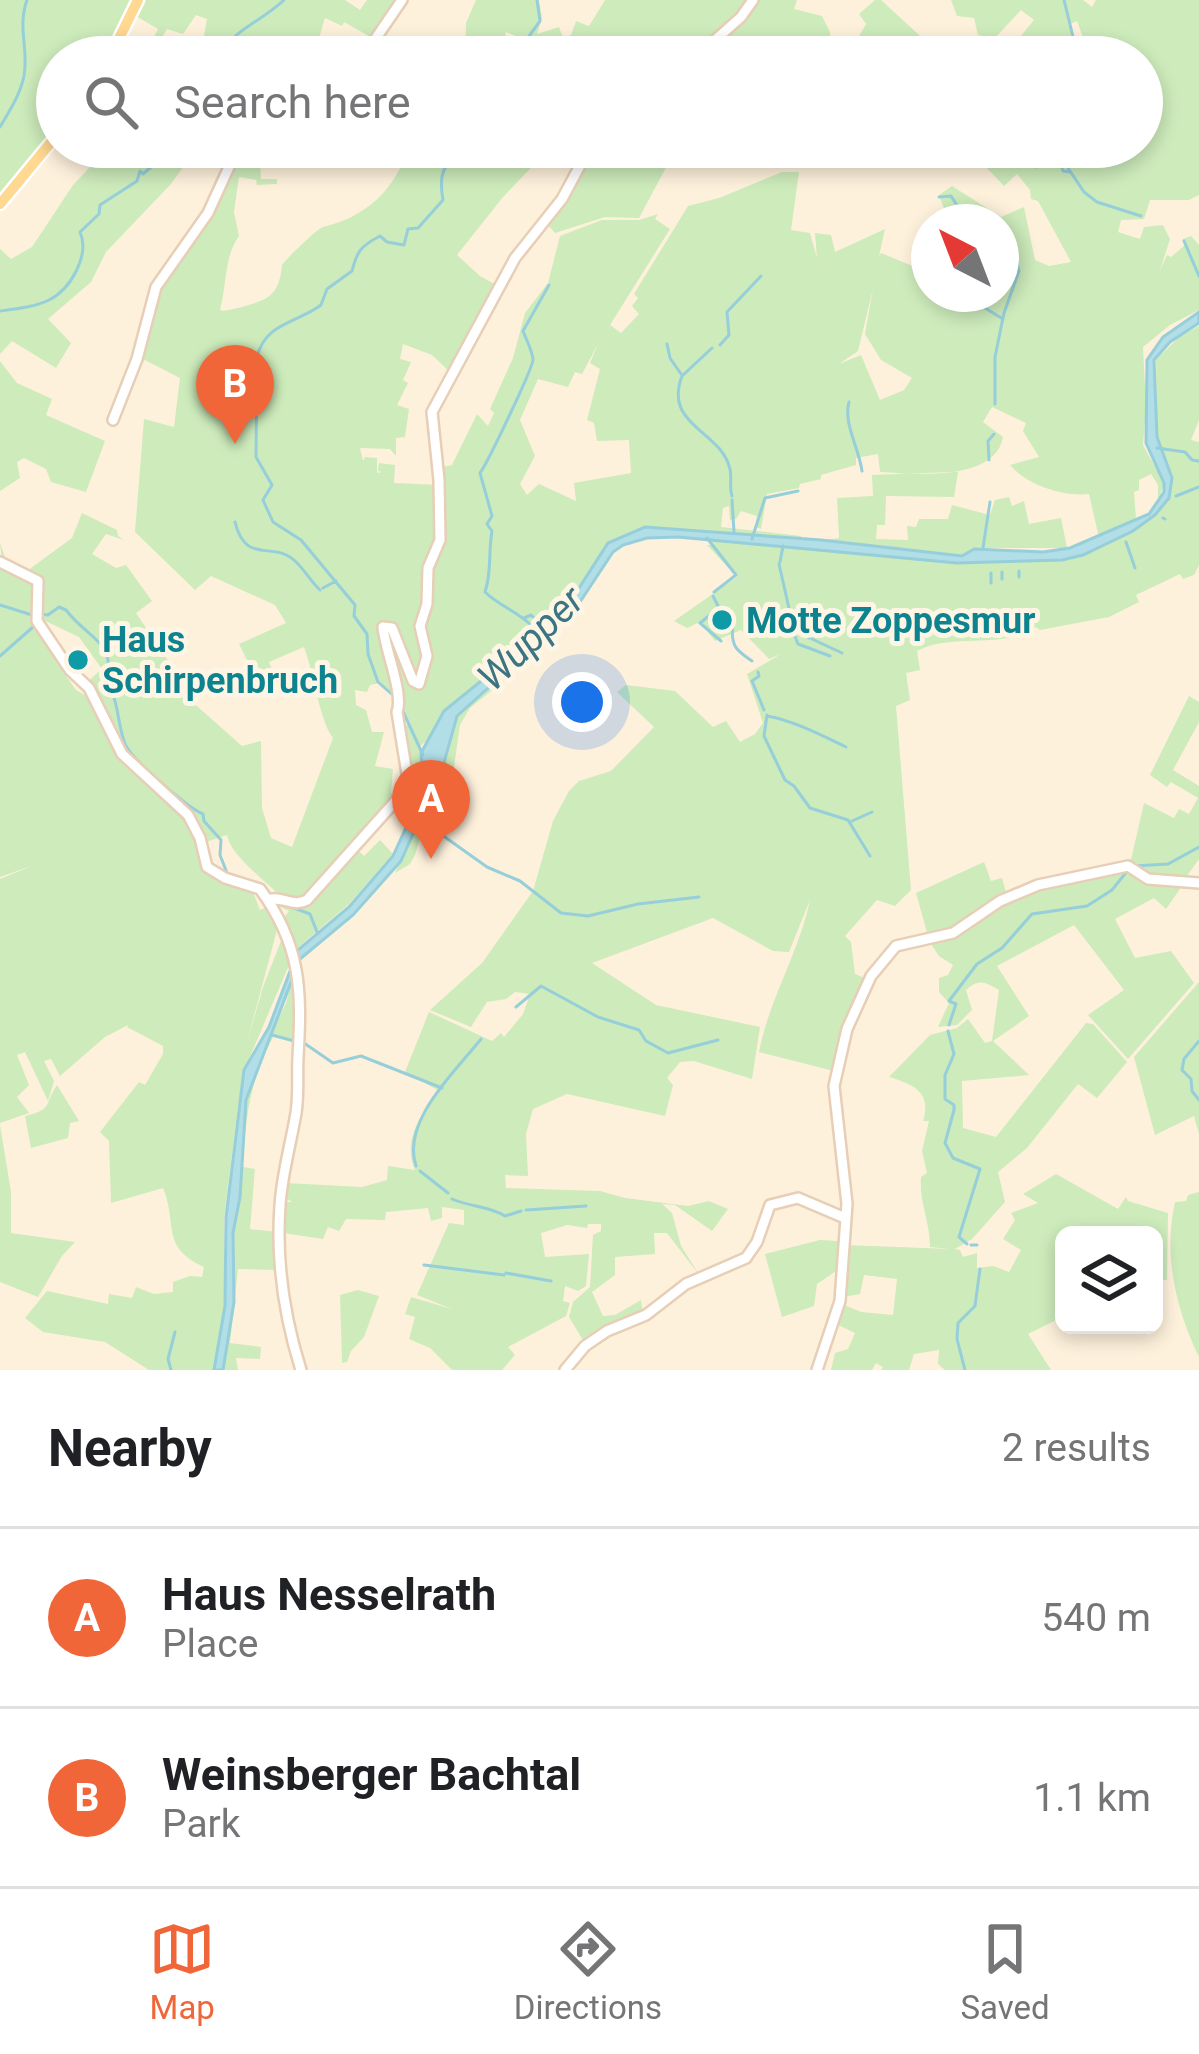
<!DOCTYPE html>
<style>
:root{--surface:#fff;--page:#f2f2f2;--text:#202124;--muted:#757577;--line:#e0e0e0;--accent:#f06639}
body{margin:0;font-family:Roboto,sans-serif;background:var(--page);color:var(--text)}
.controls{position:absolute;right:36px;bottom:36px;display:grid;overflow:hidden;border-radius:18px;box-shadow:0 6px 18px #0003}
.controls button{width:108px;height:108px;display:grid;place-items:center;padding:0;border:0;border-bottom:3px solid var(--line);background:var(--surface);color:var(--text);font:60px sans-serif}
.compass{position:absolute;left:911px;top:204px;width:108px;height:108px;border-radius:50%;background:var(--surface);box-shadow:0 6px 18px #0003;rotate:318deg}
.you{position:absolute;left:582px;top:702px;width:42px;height:42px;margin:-30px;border:9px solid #fff;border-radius:50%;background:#1a73e8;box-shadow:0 0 0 18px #1a73e833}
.badge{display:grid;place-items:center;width:78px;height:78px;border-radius:50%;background:var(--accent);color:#fff;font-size:39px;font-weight:700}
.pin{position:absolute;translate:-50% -99px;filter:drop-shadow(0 3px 6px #0008)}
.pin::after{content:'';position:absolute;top:63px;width:42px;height:36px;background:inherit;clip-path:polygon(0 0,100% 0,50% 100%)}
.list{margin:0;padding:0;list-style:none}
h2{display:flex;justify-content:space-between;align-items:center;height:156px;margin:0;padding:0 48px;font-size:51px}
h2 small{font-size:39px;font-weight:400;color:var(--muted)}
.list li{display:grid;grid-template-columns:78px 1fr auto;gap:36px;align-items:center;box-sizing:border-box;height:180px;padding:0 48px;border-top:3px solid var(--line)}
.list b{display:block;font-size:45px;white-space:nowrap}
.list p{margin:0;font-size:39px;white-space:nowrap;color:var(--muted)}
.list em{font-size:39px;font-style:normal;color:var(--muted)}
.icon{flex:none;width:66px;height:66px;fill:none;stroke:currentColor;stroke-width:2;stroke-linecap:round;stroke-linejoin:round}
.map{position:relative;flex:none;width:1199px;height:1370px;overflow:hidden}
.search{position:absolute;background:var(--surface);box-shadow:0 6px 18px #0003;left:36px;right:36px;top:36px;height:132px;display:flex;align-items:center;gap:30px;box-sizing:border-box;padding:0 42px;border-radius:66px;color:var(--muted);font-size:45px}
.sheet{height:516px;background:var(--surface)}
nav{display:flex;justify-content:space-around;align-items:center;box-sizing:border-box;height:168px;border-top:3px solid var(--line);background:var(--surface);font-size:33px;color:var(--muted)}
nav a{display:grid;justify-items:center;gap:6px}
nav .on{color:var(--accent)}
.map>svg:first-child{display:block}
.green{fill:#cdebbb;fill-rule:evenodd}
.water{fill:#b1dee7;stroke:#96ceda;stroke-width:3}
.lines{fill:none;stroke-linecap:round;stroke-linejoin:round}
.stream{stroke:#96ceda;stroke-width:3}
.secondary-casing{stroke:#e7ceb6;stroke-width:14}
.primary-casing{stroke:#fff;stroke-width:15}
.secondary{stroke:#fff;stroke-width:9}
.primary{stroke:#ffd992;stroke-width:10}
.culture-dot{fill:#0f9aa8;stroke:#fff5e4;stroke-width:4.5}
.labels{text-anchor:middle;stroke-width:10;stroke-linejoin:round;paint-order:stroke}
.culture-label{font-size:36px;font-weight:bold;fill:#0d838f;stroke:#fff5e4;text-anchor:start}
.water-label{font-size:39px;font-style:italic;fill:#3b7482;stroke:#fff5e4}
</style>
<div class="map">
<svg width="1199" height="1370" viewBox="0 0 1199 1370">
<rect width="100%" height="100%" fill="#fef1dc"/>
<path class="green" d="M0,0H133L104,57H57V129L0,199Z
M142,0H345L360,10L367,0H400L374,39L344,22L342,26L325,18L319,38L309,37L294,48L284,42L263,57H200L207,19L196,15L183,34L167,29L150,57L145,55L158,29L134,15Z
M476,0H539L542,18L537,34L559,27L563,38L571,35L576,21L589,26L605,0H752L694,57H519L525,40L506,32L502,52L506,57H469L465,53L466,23Z
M755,0H797L794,9L822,16L830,32L831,57H698Z
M875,0H881L943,57H847L866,24L859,14Z
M951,0H1083L1092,7L1096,0H1199V195L1189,200H1150L1144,219L1121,220L1118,232L1140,239L1144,227L1163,225L1170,239L1160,270L1167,255L1171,257L1185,245L1183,239L1191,236L1199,245V310L1170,325L1143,347L1146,408L1143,445L1164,483L1158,502V485L1151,474L1139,480V490L1134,492L1136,520L1099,538L1089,494C1062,497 1027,485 1010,465L1039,457L1023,431L1026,423L992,407L983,422L1003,437C995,482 916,474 880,472L878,454L856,458V465L821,475V479L800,484L799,488L767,494L761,529L756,527L757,516L741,511L736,519L730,520L729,506L723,508L721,527L801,536V540L660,527L634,530L608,543L579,588L517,643L491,673L445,711L434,735L420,746V763L411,766L402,731L408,724L397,698L380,683L370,685L367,692L355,690L356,705L366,710L372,732H384L375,766L393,769L391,793L396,797L312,893L304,900L294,902L292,908L308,902L354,847L364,856L380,840L393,854L349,904L296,949L283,919L289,911L273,903L279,895C263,878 231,856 227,835L200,844L204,867L234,884L251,887L260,910L269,906L278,926L246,1046L263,987L281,941L287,944L292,958L246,1066L238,1107L224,1218V1309L214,1370H149L105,1342L43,1332L25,1318L47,1291L108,1304L109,1294L132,1298L136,1287L154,1294L173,1292V1282L190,1276L202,1277L204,1267C160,1247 178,1224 163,1188L111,1203L109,1141L100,1132L139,1082L145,1085L163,1054V1046L127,1027L128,1025L105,1037L60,1076L51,1059L44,1061L54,1081L48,1101L25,1052L17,1055L29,1085L17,1097L29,1113L0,1123V879L34,865L0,877V566L37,583L32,620L35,627L57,650L60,667L76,690L90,698L100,719L104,716L87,682L102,669L79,637L39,618L43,584L2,562L0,542L7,564L27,571L72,538L82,513L117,530L118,536L124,540L106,534L92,554L116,568L126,565L152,601L136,613L186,687L181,692L242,746L261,741L262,808L271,838L292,847L333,738C320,722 313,670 304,647L269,662L279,688L264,694L239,644L286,623L275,605L211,576L195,590L135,532L144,419L174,427L180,378L139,357L159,283L206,219L234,159L259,147L261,179H277V184L257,185L256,180L239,177L234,212L239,236C224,257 227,284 220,310C226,312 231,309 238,308C265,300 279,299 282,265C288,257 317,229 323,227C363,218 396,191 408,147H551L503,197L457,255L480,276L498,286L452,374L432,355L403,344L400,359L411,362L403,380L408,383L397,405L409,409L405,437L396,438V456L390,449L360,448L363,461L365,457L377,458V473L382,472L378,471L379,463L395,465L394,483L439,485L438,468L452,465L477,414L488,426L494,413L490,409L513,358L525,313L548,283L560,236L602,220H639L658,214L655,219L670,229L610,325L621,333L639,314L632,306L638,298L634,294L688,206L719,198L782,172H799L791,230L810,233L817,258L815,233L831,235L835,252L885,229L879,256L881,253L915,267L920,248L929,247V294H1001V222H949L939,195L952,186L1001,217L1024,207L1035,260L1049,266L1071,262L1038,201L1031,199L1030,190L1017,174L1004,186L967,147H1142V57L1088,51L1077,21L1070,24L1081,57H980L979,50L989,55L1016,42L1034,20L1021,10L995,38L978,35L974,18L957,16ZM873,289L865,334L881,360L912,378L904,390L880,400L861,355L839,364L858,351ZM598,344L590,363L600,369L587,420L594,423L597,441L629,440L631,473L574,483L576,501L539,484L527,495L520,484L535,456L520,420L538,379L568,387L575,372L582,374Z
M109,147H144L154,161L161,158L167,147H198L170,185L106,252L91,282L48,319L71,343L56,368L12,341L0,354V249L11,259L32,247L73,185Z
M592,147H677L639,218L605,217L555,233L546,223Z
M1199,326V420L1191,440L1199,442V565L1194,575L1183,579L1180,574L1136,595L1139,602L1109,617L1040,630L1036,627C1002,650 952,632 917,651L920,670L906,673L910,700L896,706L911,890L895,906L877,900L845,936L851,942L855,974L867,979L834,1071L759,1052C769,999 799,953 810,900L789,952L773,951L713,918L592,963L656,1005L760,1027L752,1079L694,1061L680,1062L667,1078L673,1085L665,1116L567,1094L533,1109L526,1134L528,1176L505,1175L506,1188L600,1191L625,1198L688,1206L709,1201L728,1209L712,1231L675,1205L662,1204L672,1213L681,1246L700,1276L667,1233H654L655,1254L615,1257V1275L592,1292L603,1316L615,1315L641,1300L643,1314L584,1342L569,1317L573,1302L590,1287L593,1235L601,1231V1224H588L587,1228L567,1225L541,1233L545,1257L589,1254L586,1286L578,1291L565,1286L563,1301L570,1303L566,1316L508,1347L515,1355L502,1370H452L430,1348L409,1339L415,1317L405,1314L411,1297L452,1309L417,1295L449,1223L464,1225V1210L442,1207V1218L431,1221L428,1208L386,1212L385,1220L346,1219L339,1231L328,1227L323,1239L283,1233L284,1202H292L284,1197L286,1183L362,1187L387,1180L388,1166L415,1170C402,1140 421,1114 439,1091L405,1072L429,1012L492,1041L501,1033L504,1037L523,1014L530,994L515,992L506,999L487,1002L471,1027L430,1010L482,963L533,891L553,821L569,791L579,781L611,771L654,727L617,692L626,685L675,691L713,727L726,721L740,742L755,734L763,723L747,674L781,654L769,659L741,630L715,641L700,622L687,628L674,621L737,577L707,545H714L712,541L957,563L1062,560L1095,550L1155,515L1165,505L1172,487L1170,470L1157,437L1156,360L1179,337Z
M0,361L17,383L52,399L46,415L105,441L86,492L51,482L46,469L24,458L17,462L20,478L0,491Z
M951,472H958L954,497L886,496L885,525H877L876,539L908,540L907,526L916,527L919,519H948L952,505L990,515L995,500L1009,497L1012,506L1024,501L1029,524L1061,518L1067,548H974L962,555L824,540L839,538L837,498L873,496L872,475Z
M509,671L506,679L470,708L460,725L454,767L425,821L415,855L410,864L395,873L443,766L457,716Z
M1189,696L1199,702V722L1173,770L1199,786V859L1184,880L1148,875L1130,864L1144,803L1174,818L1179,809L1189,814L1198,798L1171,782L1167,787L1150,775Z
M984,862L991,881L1002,878L1007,896L954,930L928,936L916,893Z
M1127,870L1182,886L1166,909L1154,898L1115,919L1135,958L1171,951L1194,983L1128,1059L1088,1015L1124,990L1074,925L997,966L1029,1016L993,1041L1029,1075L962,1081L963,1128L996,1137L1086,1023L1093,1024L1127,1062L1097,1098L1078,1084L1027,1148L998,1172L1005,1202L972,1239L955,1249L960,1250L963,1257L977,1253V1268L993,1266L1009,1272L1021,1250L1003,1239L1015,1220L1011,1213L1038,1203L1023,1194L1056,1174L1118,1209L1126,1197L1128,1201L1168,1213L1167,1280H1154V1235H1064V1316L1028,1334L1051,1370H945L938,1364L939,1350L914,1354L909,1370H881L883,1367L876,1363L872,1370H831L835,1353L848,1349L855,1333L836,1324L842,1304L861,1312L893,1315L897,1279L864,1275L860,1294L843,1297L845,1245L950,1249L930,1247C930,1221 919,1203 921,1177L927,1173L922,1151L929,1121H923C932,1092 913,1084 889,1077L930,1035L957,1028L968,1019L985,1043L992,1041L999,990C985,982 979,978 966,990L972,1010L957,1025L938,1027L949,1003L939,992V978L948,975L953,965L939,956L929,941L1038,887Z
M293,976L296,1041L273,1037C250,1080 245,1119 243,1167L255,1169L250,1229L278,1232V1270L238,1269L230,1343L261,1347L260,1359L236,1358L238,1370H223L235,1295L233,1233L240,1197L244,1108L254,1071L286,1003Z
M1199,982V1134L1194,1116L1155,1135L1134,1057Z
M57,1085L79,1121L70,1123L68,1138L31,1148L25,1116C54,1109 44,1104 57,1085Z
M0,1125L11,1192V1233L75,1242L62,1256L38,1297L0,1282Z
M1199,1192V1357C1176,1310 1163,1255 1175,1202L1186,1201L1188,1195Z
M820,1240L838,1241L836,1271L817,1284L814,1306L782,1317L765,1254Z
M358,1290L379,1296L364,1337L351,1351L347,1362L342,1363L340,1295Z"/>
<path class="water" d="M1199,312V323L1170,342L1154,360L1157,437L1172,478L1169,498L1155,515L1133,531L1083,555L1062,560L957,563L678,537L647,538L623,545L613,552L574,611L457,716L443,766L401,861L353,915L300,959L246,1100L240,1197L233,1233L234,1302L223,1370H214L225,1306L226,1217L244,1070L269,1027L298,950L349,907L393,856L423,791L421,753L444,711L491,673L517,643L579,588L608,543L645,527L821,540L962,556L974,549L1043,552L1070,548L1149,514L1164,492V483L1146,443L1147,360L1163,337Z"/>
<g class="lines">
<path class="stream" d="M1064,0L1076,49L1072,57
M975,52L980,57
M218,57C235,28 261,22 284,0
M522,57L527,39L540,21L537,0
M0,127C10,110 20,95 24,76C29,49 17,28 27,0
M1069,147L1072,153L1068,168L1084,192L1097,202L1141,216
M1030,163L1036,167
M1038,166L1052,155L1060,161L1063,171L1070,172
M939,197L951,196L958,207L980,222
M1184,241L1199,276
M985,308L1003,319
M0,311C16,309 35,307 49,300C71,289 90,255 80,232L99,214L100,205L137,181L140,171L143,174L170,151L182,147
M667,344L670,358L681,374
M720,345L729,335L727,312L761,276
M712,348L682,376C663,426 721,430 730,469C732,477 729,487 732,496
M849,402C843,423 859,448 862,471
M995,404V357L1004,313L1019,271L1012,244L1001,235
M1157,448L1185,452L1192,460L1199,461
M989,460L988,441L994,434
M1176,496L1199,487
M732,500L734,532
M1163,518L1165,519
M235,522C246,566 273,540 295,561C305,570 311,582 320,590
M707,538L736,575L714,592
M752,539L765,498L798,491
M1126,542L1135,568
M983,548L990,502
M780,562L783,546
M779,564L793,626L809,638
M1019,571V577
M1002,572V579
M991,573V583
M323,588L336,581
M713,596L719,608L700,623L721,641
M0,605L32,615
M719,608L733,625C730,646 737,651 752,661
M41,614L48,615L59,607L66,610C88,639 117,642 106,680C119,700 117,723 125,744C131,759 188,808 203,814L204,821L221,840L220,855L227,873
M524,618L531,615L535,619L533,631
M792,629L798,644L830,656
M525,639L531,625C518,612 498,605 485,592C492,572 488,553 492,531L487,524L492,516L480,473C487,464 534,366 533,359C532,350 526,339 523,331L549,285
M812,639L842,653
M0,656L33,627
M758,672L759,676L752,681L764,710
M395,697L378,682L368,654L367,634L354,616L355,605L301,540L273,522L263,500L272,485L256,457L257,357C265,323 297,323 321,305L327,289L352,271C357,251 361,246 380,236L387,242L404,245L408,229L418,228L443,200C437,166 447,163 473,147
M400,705L423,755
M767,715L764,736L785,780L794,786L810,808L848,820L870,856
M767,716C792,720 823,736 846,747
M852,821L872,812
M428,825L487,867L520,881L561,913L588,916L638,904L699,897
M1134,866L1168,864L1199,847
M286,905L310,914L317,932
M516,1007L541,986L598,1017L639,1030L646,1041L668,1053L718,1040
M949,1025L956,1004L949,1001L977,964L1002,948L1032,914L1087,906L1112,890L1128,870
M948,1031L954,1054L945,1075V1099L954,1105V1110L945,1143L953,1158L980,1169L959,1237L967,1244
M272,1035L294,1041
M1199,1041L1184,1059L1182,1070L1191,1079L1192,1091L1199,1100
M304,1043L333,1063L361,1056L442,1088
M416,1166C401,1121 455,1072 481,1039
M420,1171L448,1193
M452,1199C470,1207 489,1206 505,1216L521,1211
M526,1210L586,1206
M971,1245H977
M424,1265L504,1275
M506,1273L551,1281
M171,1370L168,1359L175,1332
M965,1370L957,1339L958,1323L975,1306L980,1269"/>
<defs>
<path id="secondary" d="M363,57L402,0
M696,57L741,17L753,0
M113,420L137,359L156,287L208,213L234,156L254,147
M0,562L38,581L37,621L70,670L89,688L122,754L188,815L200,838L207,867L225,878L260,889C301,945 302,990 298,1057C297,1076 299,1094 296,1113C291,1143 282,1174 280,1205C276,1261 284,1316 301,1370
M383,627L392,628L413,681L419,684L427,656L420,626L427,604L428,568L440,540L439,480L432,412L515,258L562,199L590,147
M268,900C282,895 293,908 307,900L409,786L397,712C404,693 385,651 383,627
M565,1370L585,1346L607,1331L646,1315L686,1284L746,1258L757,1242L770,1205L798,1198L845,1218
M817,1370L840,1301L847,1204L834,1086L847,1029L871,976L896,946L953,933L1000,901L1038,885L1128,866L1148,879L1199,883"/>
<path id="primary" d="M110,57L138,0
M0,204L57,135"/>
</defs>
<use href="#secondary" class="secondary-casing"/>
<use href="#primary" class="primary-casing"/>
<use href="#secondary" class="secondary"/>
<use href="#primary" class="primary"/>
</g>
<g class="culture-dot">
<circle cx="722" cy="620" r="12"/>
<circle cx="78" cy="660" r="12"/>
</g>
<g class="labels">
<g class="culture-label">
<text x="746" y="633">Motte Zoppesmur</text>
<text x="102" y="652">Haus<tspan x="102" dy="41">Schirpenbruch</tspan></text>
</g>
<g class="water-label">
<text transform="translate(530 638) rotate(-44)" y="14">Wupper</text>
</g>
</g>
</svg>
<div class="controls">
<button><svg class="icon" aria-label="layers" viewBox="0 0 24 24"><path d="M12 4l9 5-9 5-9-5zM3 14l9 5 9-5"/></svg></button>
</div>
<svg class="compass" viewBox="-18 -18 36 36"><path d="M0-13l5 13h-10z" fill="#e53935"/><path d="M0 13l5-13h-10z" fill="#757577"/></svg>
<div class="you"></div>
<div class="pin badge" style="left:431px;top:859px">A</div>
<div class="pin badge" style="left:235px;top:444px">B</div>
<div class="search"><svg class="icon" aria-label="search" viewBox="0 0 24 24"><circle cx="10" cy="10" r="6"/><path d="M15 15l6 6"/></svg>Search here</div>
</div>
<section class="sheet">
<h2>Nearby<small>2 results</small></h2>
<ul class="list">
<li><span class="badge">A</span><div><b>Haus Nesselrath</b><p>Place</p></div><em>540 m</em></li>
<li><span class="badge">B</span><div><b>Weinsberger Bachtal</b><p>Park</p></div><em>1.1 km</em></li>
</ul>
</section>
<nav>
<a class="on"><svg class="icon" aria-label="map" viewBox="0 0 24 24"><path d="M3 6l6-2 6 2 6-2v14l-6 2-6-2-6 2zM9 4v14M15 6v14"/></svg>Map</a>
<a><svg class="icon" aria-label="directions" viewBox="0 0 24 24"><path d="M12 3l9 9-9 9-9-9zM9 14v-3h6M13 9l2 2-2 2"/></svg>Directions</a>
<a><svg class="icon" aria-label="saved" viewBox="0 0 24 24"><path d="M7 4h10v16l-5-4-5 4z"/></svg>Saved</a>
</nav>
